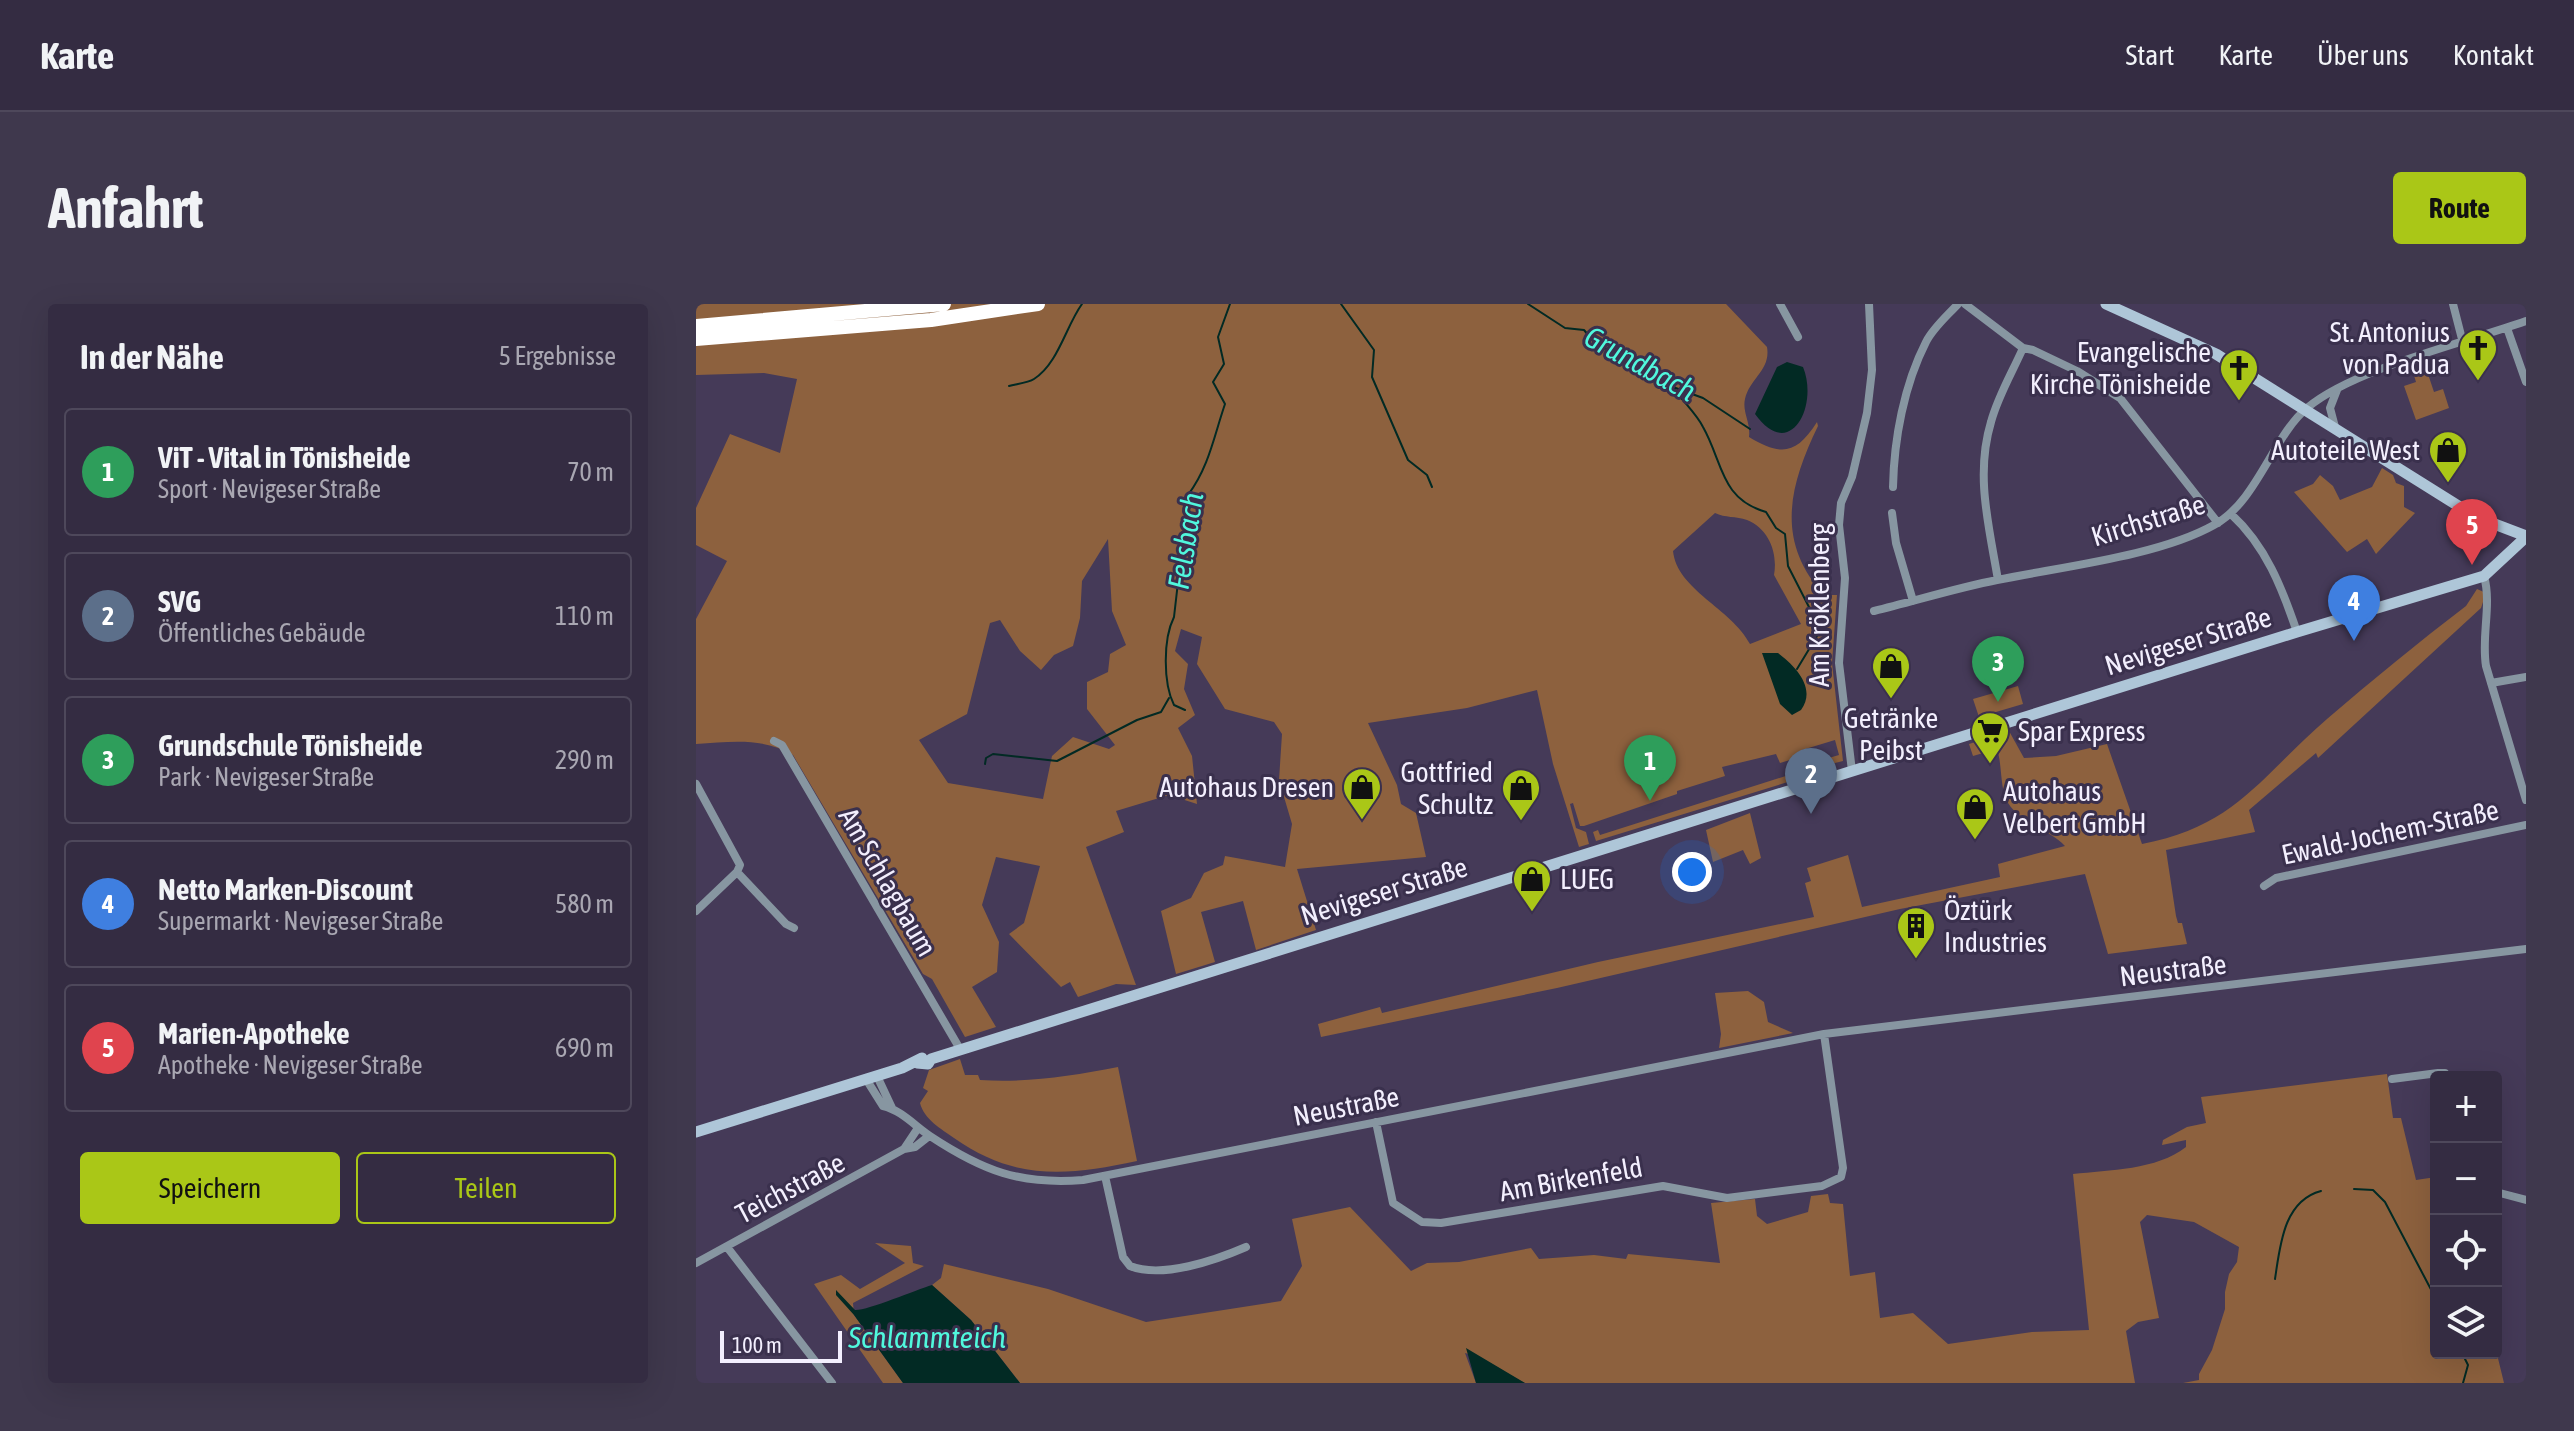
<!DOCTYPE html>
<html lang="de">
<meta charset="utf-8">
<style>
:root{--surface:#342c42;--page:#3f384d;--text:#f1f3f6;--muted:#a9a7b2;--line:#4e485b;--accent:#aac717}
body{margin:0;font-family:"Asap Condensed",sans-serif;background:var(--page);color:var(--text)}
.controls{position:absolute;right:24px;bottom:24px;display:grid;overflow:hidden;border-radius:8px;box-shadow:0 8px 32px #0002}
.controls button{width:72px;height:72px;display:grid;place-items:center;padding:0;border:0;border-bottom:2px solid var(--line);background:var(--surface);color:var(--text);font:40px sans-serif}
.scale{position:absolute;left:24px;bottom:20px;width:122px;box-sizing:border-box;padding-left:8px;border:4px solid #f3effe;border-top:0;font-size:22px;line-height:28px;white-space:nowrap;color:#f3effe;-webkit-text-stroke:6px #3a304d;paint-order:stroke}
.you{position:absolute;left:996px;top:568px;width:28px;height:28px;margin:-20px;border:6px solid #fff;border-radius:50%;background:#1a73e8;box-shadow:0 0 0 12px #1a73e833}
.badge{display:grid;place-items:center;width:52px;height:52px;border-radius:50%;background:var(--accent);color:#fff;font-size:26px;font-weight:700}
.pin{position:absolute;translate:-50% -66px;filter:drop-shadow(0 2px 4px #0008)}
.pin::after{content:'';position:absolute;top:42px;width:28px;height:24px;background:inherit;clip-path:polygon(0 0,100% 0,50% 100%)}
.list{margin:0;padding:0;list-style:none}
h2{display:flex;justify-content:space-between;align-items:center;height:104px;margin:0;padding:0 32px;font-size:34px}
h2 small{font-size:26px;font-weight:400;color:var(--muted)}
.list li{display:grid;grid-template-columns:52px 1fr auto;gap:24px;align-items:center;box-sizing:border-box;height:128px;margin:0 16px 16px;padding:0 16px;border:2px solid var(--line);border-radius:8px}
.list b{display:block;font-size:30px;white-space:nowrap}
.list p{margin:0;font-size:26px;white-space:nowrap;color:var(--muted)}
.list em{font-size:26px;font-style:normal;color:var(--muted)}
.actions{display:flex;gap:16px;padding:24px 32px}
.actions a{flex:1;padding:18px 0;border:2px solid var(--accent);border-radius:8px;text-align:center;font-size:28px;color:var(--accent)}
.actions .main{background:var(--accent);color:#111}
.icon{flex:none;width:44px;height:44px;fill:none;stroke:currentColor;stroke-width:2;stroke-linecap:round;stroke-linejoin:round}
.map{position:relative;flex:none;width:1830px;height:1079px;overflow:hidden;border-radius:8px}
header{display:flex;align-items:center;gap:48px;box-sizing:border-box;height:112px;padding:0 40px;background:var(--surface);border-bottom:2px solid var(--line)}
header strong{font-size:38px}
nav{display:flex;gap:44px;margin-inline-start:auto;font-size:28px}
.intro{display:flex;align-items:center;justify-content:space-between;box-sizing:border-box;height:192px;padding:0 48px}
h1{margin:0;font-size:56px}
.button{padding:20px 36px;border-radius:8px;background:var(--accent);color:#111;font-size:28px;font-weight:700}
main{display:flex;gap:48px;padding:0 48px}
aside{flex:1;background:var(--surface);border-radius:8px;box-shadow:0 8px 32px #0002}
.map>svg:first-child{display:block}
.green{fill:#8d613e;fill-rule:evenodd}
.water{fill:#022a24}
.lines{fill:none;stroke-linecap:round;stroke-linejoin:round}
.stream{stroke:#022a24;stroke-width:2}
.minor{stroke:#8796a1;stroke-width:8}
.secondary{stroke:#aec6d8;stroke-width:11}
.motorway{stroke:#fff;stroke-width:14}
.labels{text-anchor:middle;stroke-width:6;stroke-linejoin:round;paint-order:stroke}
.poi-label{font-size:28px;fill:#f3effe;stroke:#3a304d;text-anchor:end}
.street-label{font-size:28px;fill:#f3effe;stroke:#3a304d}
.water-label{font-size:30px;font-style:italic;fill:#50f8dd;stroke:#3a304d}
</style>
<header>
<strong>Karte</strong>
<nav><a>Start</a><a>Karte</a><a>Über uns</a><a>Kontakt</a></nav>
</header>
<div class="intro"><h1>Anfahrt</h1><a class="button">Route</a></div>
<main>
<aside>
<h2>In der Nähe<small>5 Ergebnisse</small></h2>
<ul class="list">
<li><span class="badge" style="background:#2e9e5b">1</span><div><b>ViT - Vital in Tönisheide</b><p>Sport · Nevigeser Straße</p></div><em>70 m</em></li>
<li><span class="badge" style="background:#5c6f8a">2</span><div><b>SVG</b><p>Öffentliches Gebäude</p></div><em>110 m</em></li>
<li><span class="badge" style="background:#2e9e5b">3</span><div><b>Grundschule Tönisheide</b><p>Park · Nevigeser Straße</p></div><em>290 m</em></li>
<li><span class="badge" style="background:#3f7fe0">4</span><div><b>Netto Marken-Discount</b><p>Supermarkt · Nevigeser Straße</p></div><em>580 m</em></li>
<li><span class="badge" style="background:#e0444e">5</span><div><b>Marien-Apotheke</b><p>Apotheke · Nevigeser Straße</p></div><em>690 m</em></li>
</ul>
<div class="actions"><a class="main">Speichern</a><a>Teilen</a></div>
</aside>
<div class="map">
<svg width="1830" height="1079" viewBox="0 0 1830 1079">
<rect width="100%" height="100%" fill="#453a58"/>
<path class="green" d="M0,0H1030L1071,43C1075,66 1054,74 1049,95C1046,108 1055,119 1053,133C1085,152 1100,151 1121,118L1122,122C1093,182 1079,237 1128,291H1141L1136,359L1147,457L1119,464L1095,477L900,537L897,528L902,526L904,531L1096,470L1095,465L1143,451L1139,436L1106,446L1107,452L1084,459L1080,450L1026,463L1029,472L981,487V490L888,522H884L877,499L874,500L880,524L890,528L893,540L883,543L857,460L841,386L771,404L672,419L701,481L705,500L720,509L730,553L601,565L620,626L560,646L547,597L505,608L519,658L480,670L465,607L495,594L508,569L527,561L529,552L589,563L596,520L583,476L586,430L578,418L529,405L501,360L506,333L485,325L479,347L492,360L488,385L499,411L482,424L496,452L501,500L473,491L420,507L428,528L390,543L440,681L420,680L382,693L374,678L365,683L313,630L328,619L344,562L300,553L286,601L303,638L301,668L276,683L300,723L269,733L236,675L227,670L97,451C66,433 35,438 0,440V315L31,257L0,241V204L34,130L84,149L101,75L68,69L0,71ZM1019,209C1029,214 1040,212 1051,216C1073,225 1082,249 1078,271L1105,320L1054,340C1035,304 981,286 977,247ZM412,235L416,307L430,341L414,350L412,368L391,378V405L419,441L413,445L377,433L356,452L347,495L252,479L223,436L271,410L294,319L304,316L324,347L345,366L358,351L377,342L384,314L386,277Z
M1729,61L1738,88L1747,85L1753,104L1720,116L1708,82L1720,78L1716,65Z
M1686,164L1697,171L1700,179L1708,182V203L1719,209L1680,250L1671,235L1651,248L1598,188L1617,180L1624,171L1637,182L1644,196L1676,183Z
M1781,285L1790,289L1785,304L1622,454L1620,449L1553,506L1559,528L1470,546L1480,612L1482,619H1486L1491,640L1412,650L1389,570L1204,605L861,684L625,733L622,720L684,703L686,709L902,658L1118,613L1109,579L1115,577L1111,564L1152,551L1166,603L1304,573L1302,560L1369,542C1353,525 1319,517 1310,495C1304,480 1306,460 1301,445L1277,452L1273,440L1313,427L1328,454L1360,452L1411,440L1446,540C1540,522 1564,473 1631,415C1676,376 1723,338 1770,302Z
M1322,382L1327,400L1283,413L1277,395Z
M1054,509L1065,554L1054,560L1047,546L1017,558L1010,526Z
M1052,687L1068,698L1072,718L1097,729L1023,744L1025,730L1019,689Z
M264,755L269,771H282L284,776C332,779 375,772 422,763L441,857C371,872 319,877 258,834C245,825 228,815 224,799L232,787L227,784L233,766Z
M1691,770L1697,814H1705L1720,876L1740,873V1049H1800V1046L1808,1079H1487L1503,1076V1070L1516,1046L1529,1005V988L1533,970L1541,958L1543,943L1498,918L1451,911L1444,918L1463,1014L1442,1018L1430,1027L1439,1079H829C805,1067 795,1056 769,1049L780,1079H324L275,1016L236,981L245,974L248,960L352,985L450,1018L585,997L606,962L596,915L654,903L715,967L731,959L763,958L835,944L843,955L898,951L930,955L932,950L1024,959L1015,899L1059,895L1061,912L1071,920L1112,908L1115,892L1132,890L1134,899L1147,900L1154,972L1179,968L1184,1014L1217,1009L1252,1040L1336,1028L1393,1026L1377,870C1413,866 1461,866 1490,843V836L1466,841L1467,836L1491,823L1510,819L1505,793Z
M179,939L215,942L217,959L228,962L157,999L158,1011L207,1079H187L118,980L145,971L164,985L209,959Z"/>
<path class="water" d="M1091,58L1107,63C1123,102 1094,159 1059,110L1081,63Z
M1066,349H1082C1099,362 1121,384 1105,406L1096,411L1084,400Z
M236,981L275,1016L324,1079H207L158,1011L140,991V986L159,1006C170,1007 220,986 236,981Z
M770,1044L829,1079H780Z"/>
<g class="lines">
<path class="stream" d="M645,0L678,46L676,73L712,156L731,171L736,183
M832,0L869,24L888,26L903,44L923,46L939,62L958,67L977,83L1007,94L1054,125
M313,82C320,80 332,79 338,75C362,60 370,22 386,0
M977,83C986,97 1000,109 1007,123C1027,158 1024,195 1070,208L1080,224L1089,230L1092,262L1114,305L1121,332L1101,365
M489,406L478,401C467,379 467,335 478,313L492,191C513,163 518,132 529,100L517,78L528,60L522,33L534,0
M289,460L290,454L297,450L361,457L441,416L465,408L473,394
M1658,885L1677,886L1689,898L1740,995
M1579,975C1584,943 1587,897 1625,887
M1766,1049L1772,1061L1767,1079"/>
<path class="minor" d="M1084,0L1102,33
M1269,0L1327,44L1337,46L1381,67L1424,94L1522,219
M1757,0L1767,39
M1811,24L1830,78
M1639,123L1634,104L1641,86
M1197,183C1198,135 1208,81 1230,38C1237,24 1251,12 1262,0
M1196,209L1200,239L1217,297
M1535,210C1570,242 1586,284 1601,328
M1788,272C1796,301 1785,332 1790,362L1830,496
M1302,276C1293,222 1279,171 1295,118C1302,92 1316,69 1327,44
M1178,307C1219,297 1260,284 1301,276C1364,263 1463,252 1518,221C1561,198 1577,132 1611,104C1657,65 1771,38 1830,17
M1795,379L1830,373
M78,437L86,441L264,745
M1156,467L1143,359L1149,274L1143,221L1145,199L1156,173L1171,109L1176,66L1173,0
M0,480L44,561L41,568
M41,568L90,620L98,624
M1568,582L1580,574L1830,521
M0,607L41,568
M181,772L196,804
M170,775L187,802C205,806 219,822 234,832C287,867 324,881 387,876L1128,730L1830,645
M1696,775L1742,769H1749L1750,773
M680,818L697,899L726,918L745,919L967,882L1031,894L1126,882L1145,873L1147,864L1128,730
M208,845L222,824
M409,872L427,953L434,962C466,975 520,956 550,943
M1800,888L1830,896
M31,943L136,1079
M0,959L208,845L219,843L233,832"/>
<path class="secondary" d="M1410,0L1520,50L1780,213L1830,232
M221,759L232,760L235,755L1601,328L1788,272L1830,233
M0,828L206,764L226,754"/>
<path class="motorway" d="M0,22L248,0
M0,35L235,16L342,0"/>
</g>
<defs>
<symbol id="church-pin" viewBox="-11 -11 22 30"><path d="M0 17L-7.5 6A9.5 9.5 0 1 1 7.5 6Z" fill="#aac717" stroke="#3a304d"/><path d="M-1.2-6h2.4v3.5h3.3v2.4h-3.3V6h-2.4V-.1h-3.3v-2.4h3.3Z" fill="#111"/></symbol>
<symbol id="shop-pin" viewBox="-11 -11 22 30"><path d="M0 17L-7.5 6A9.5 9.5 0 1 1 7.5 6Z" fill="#aac717" stroke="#3a304d"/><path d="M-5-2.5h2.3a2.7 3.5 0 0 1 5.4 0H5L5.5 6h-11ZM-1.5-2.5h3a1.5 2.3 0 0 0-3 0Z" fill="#111"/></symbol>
<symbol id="supermarket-pin" viewBox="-11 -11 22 30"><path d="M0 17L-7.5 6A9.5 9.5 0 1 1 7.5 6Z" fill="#aac717" stroke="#3a304d"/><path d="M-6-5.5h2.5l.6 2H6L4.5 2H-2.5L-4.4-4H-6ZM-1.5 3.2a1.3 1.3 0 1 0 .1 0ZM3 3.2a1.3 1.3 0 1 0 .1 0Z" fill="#111"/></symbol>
<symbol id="building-pin" viewBox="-11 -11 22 30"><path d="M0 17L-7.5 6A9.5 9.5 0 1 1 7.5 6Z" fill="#aac717" stroke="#3a304d"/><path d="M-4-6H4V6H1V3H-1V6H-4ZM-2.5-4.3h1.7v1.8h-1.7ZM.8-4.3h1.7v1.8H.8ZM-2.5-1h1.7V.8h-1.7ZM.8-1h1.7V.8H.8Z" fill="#111"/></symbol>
</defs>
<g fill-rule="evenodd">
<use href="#church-pin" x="1760" y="22" width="44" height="60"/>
<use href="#church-pin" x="1521" y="42" width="44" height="60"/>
<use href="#shop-pin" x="1730" y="124" width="44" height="60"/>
<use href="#shop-pin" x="1173" y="340" width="44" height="60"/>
<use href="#supermarket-pin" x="1272" y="405" width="44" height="60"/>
<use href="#shop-pin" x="644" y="461" width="44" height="60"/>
<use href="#shop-pin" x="803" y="462" width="44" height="60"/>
<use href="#shop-pin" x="1257" y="481" width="44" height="60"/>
<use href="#shop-pin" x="814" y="553" width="44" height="60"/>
<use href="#building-pin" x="1198" y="600" width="44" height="60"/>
</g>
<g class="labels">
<g class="poi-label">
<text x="1754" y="38">St. Antonius<tspan x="1754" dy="32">von Padua</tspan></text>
<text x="1515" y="58">Evangelische<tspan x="1515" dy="32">Kirche Tönisheide</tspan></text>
<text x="1724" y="156">Autoteile West</text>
<text x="1195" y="424" text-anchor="middle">Getränke<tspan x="1195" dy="32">Peibst</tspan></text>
<text x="1322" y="437" text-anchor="start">Spar Express</text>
<text x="797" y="478">Gottfried<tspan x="797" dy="32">Schultz</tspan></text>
<text x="638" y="493">Autohaus Dresen</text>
<text x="1307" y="497" text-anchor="start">Autohaus<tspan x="1307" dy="32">Velbert GmbH</tspan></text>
<text x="864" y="585" text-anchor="start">LUEG</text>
<text x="1248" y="616" text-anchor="start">Öztürk<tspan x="1248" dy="32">Industries</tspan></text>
</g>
<g class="street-label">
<text transform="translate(1452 216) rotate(-17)" y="10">Kirchstraße</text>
<text transform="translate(1123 301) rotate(-90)" y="10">Am Kröklenberg</text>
<text transform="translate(1492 337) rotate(-17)" y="10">Nevigeser Straße</text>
<text transform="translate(1694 528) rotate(-12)" y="10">Ewald-Jochem-Straße</text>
<text transform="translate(192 578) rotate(60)" y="10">Am Schlagbaum</text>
<text transform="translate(688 587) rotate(-17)" y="10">Nevigeser Straße</text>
<text transform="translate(1477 666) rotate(-7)" y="10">Neustraße</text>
<text transform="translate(650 802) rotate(-11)" y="10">Neustraße</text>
<text transform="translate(875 875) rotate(-10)" y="10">Am Birkenfeld</text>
<text transform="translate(94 884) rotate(-28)" y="10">Teichstraße</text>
</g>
<g class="water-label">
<text transform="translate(944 60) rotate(29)" y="10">Grundbach</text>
<text transform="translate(490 237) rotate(-81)" y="10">Felsbach</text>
<text x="231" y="1044">Schlammteich</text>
</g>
</g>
</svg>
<div class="controls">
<button>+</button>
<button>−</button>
<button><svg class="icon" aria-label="locate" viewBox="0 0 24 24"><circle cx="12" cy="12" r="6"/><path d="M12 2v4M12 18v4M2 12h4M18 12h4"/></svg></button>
<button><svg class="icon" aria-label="layers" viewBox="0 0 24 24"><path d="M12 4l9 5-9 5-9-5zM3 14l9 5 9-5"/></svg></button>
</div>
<div class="scale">100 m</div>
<div class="you"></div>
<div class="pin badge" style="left:954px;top:497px;background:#2e9e5b">1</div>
<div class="pin badge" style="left:1115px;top:510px;background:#5c6f8a">2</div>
<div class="pin badge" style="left:1302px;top:398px;background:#2e9e5b">3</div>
<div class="pin badge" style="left:1658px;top:337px;background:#3f7fe0">4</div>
<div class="pin badge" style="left:1776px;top:261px;background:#e0444e">5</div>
</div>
</main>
